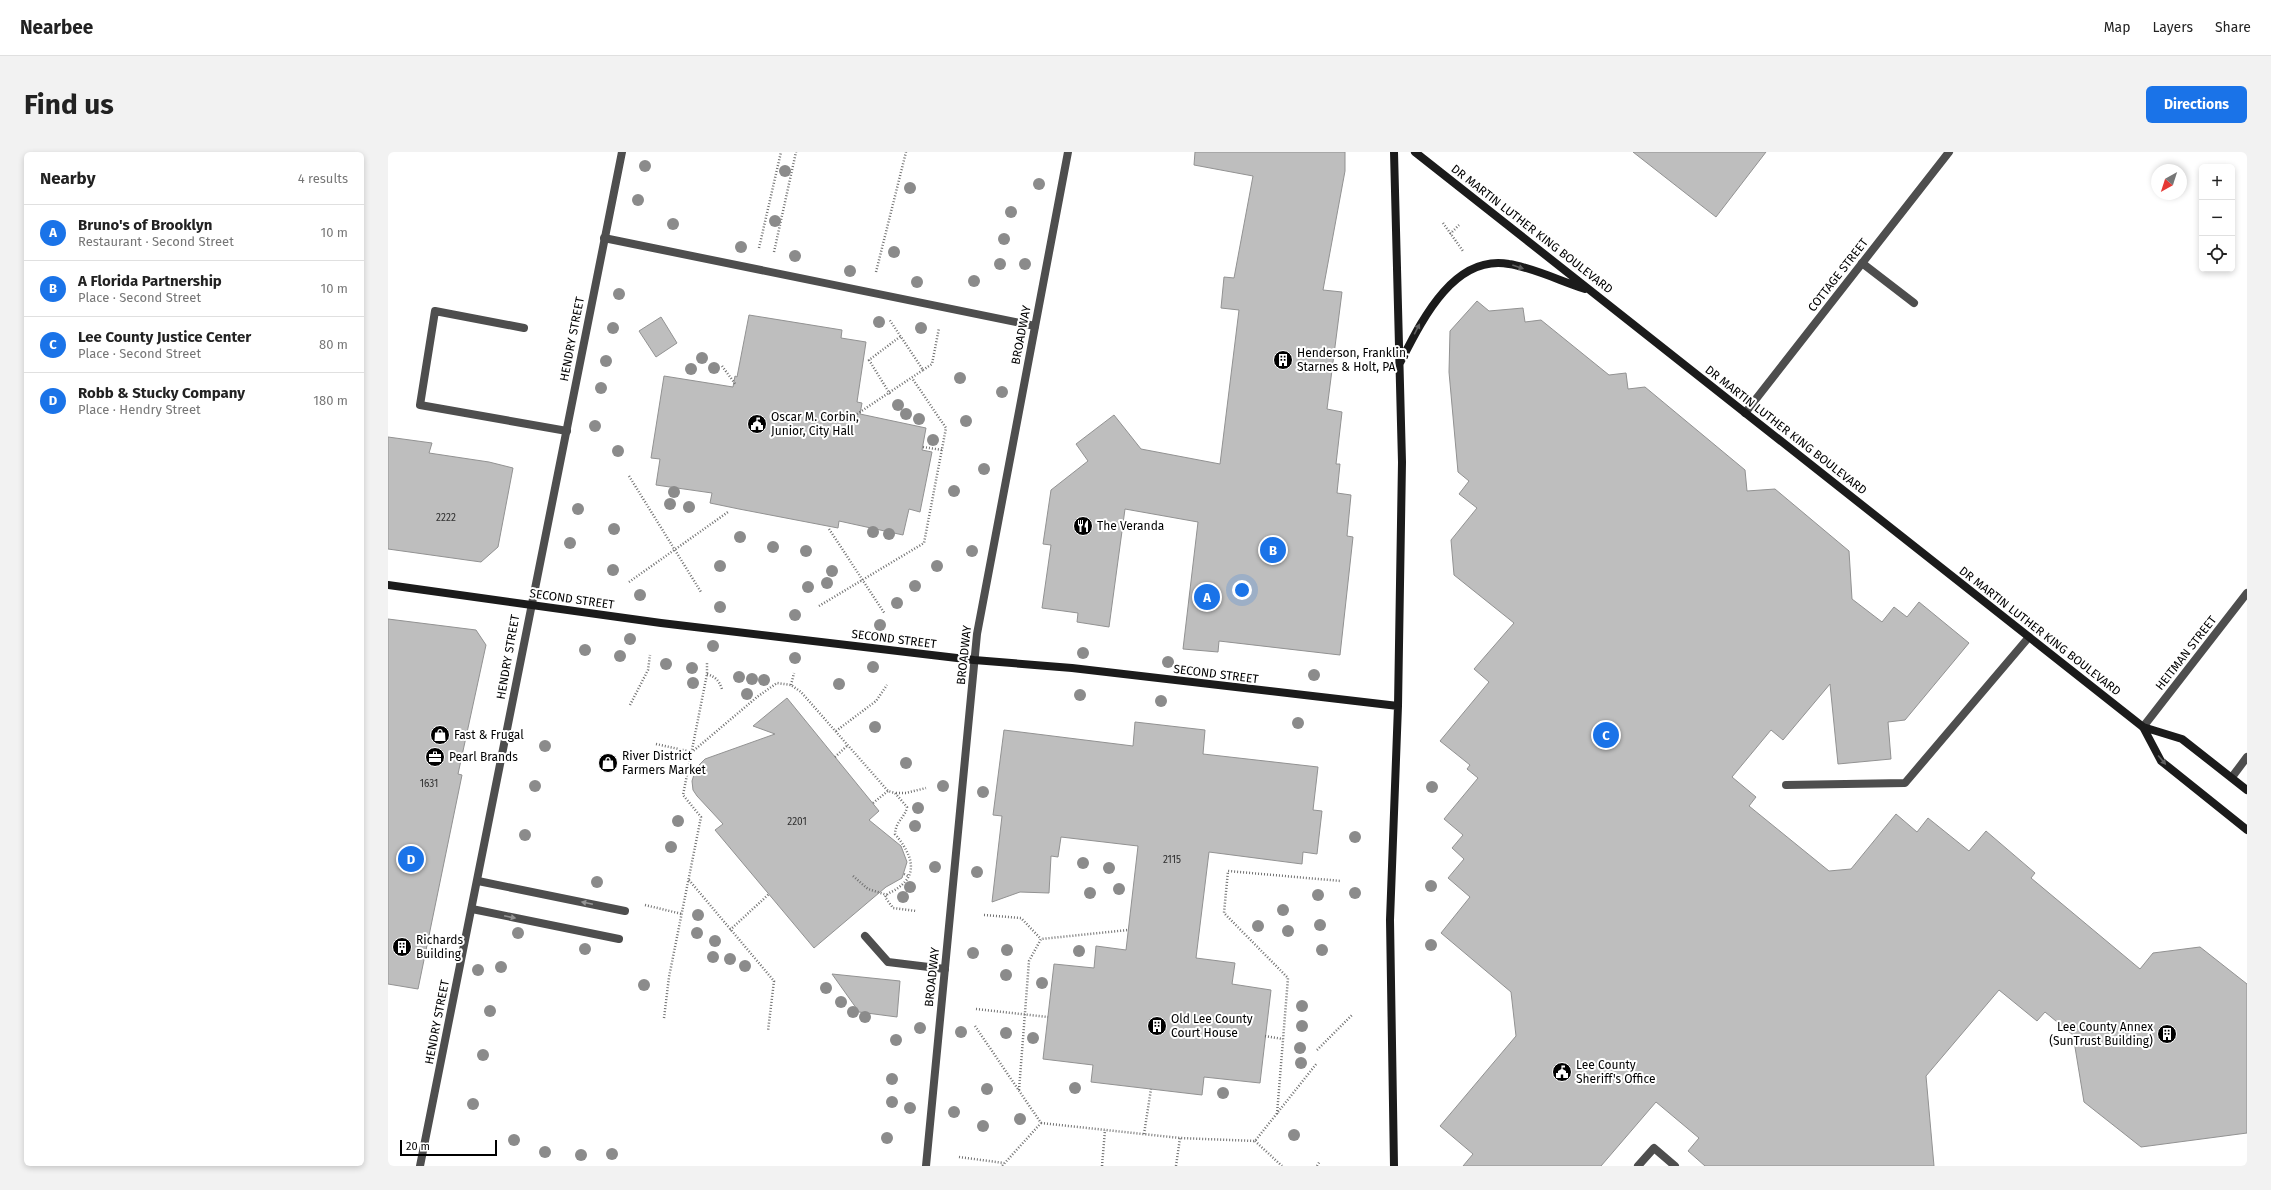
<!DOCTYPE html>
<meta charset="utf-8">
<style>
:root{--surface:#fff;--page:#f2f2f2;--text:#222;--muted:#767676;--line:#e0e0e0;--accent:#1a73e8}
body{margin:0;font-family:"Fira Sans",sans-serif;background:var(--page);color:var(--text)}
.controls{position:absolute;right:12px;top:12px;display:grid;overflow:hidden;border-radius:6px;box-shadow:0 2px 6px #0003}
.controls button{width:36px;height:36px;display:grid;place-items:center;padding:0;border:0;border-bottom:1px solid var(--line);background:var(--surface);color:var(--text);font:20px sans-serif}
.compass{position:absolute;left:1763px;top:12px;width:36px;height:36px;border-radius:50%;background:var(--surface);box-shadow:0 2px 6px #0003;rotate:219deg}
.scale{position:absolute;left:12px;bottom:10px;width:97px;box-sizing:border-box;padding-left:4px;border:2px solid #000;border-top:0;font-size:11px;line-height:14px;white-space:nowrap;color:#000;-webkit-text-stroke:3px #fff;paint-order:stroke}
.you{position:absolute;left:854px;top:438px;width:14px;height:14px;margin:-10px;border:3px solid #fff;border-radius:50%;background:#1a73e8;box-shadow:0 0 0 6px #1a73e833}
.badge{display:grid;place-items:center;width:26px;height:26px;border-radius:50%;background:var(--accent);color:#fff;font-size:13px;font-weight:700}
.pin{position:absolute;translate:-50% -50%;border:2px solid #fff;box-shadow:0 1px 4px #0006}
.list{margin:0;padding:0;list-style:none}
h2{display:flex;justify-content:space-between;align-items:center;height:52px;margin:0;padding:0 16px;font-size:17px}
h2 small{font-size:13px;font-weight:400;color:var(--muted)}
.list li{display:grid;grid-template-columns:26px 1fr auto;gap:12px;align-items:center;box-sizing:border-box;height:56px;padding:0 16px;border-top:1px solid var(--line)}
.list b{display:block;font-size:15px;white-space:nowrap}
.list p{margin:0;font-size:13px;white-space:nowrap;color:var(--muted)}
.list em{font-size:13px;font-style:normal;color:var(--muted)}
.icon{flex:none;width:22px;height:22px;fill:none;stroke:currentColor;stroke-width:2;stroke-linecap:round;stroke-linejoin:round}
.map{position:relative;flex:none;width:1859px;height:1014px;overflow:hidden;border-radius:6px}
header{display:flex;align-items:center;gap:24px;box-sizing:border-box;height:56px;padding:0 20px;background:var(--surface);border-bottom:1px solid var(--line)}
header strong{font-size:19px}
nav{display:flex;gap:22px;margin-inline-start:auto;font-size:14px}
.intro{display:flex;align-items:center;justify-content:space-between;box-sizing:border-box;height:96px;padding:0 24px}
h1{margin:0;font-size:28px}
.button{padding:10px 18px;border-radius:6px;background:var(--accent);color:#fff;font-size:14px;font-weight:700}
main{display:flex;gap:24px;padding:0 24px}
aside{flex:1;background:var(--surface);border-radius:6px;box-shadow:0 2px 6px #0003}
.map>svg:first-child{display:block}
.building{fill:#bebebe;stroke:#929292}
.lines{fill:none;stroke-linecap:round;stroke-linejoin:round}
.path{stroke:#707070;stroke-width:2.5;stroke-dasharray:1 2;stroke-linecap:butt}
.lane{stroke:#4e4e4e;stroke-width:8}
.street{stroke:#4e4e4e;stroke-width:8}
.secondary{stroke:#1b1b1b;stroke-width:8}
.tree{fill:#8b8b8b}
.oneway{fill:#5f5f5f}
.oneway2{fill:#959595}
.labels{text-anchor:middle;stroke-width:4;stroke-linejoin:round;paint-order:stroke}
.number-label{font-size:10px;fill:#303030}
.street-label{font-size:12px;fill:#000;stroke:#fff}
.poi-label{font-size:12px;fill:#000;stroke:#fff;text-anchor:start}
</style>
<header>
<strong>Nearbee</strong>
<nav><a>Map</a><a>Layers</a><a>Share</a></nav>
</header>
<div class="intro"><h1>Find us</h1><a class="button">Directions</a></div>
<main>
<aside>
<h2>Nearby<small>4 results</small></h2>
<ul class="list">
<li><span class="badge">A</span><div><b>Bruno's of Brooklyn</b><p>Restaurant · Second Street</p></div><em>10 m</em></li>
<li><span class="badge">B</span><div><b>A Florida Partnership</b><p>Place · Second Street</p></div><em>10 m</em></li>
<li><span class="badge">C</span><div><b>Lee County Justice Center</b><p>Place · Second Street</p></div><em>80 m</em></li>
<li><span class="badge">D</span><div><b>Robb &amp; Stucky Company</b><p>Place · Hendry Street</p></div><em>180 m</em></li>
</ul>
</aside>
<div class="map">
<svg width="1859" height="1014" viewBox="0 0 1859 1014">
<rect width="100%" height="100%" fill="#fff"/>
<path class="building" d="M807,0H957V19L935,138L954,140L939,257L954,260L948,312H952L949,341L963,343L959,384L965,385L952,503L831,489L830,500L795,497L810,370L737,357L721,475L689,470L690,461L654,456L663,393L655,392L663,338L700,309L688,292L726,263L753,297L832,312L851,158L833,156L836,125L846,126L865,24L806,13Z
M1245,0H1378L1328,65Z
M1089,149L1101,159L1135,156L1137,170L1153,168L1221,223L1238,221L1240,237L1257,235L1357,318L1359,339L1387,337L1461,399L1464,447L1494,470L1506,455L1519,465L1531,450L1581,491L1517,568L1500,570L1503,607L1450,612L1442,532L1395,588L1383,578L1344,625L1368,645L1361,654L1441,719L1463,717L1508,662L1529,680L1540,666L1581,699L1598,679L1647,721L1643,726L1752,817L1765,801L1812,795L1859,832V981L1753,995L1696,950L1685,883L1657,860L1649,869L1611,838L1538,924L1546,1014H1317L1300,999L1311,986L1268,950L1213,1014H1075L1085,1002L1052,974L1128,884L1123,840L1053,781L1082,745L1060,726L1076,707L1064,696L1075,683L1056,667L1090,626L1079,617L1082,613L1052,589L1101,530L1086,517L1126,471L1066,423L1063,388L1089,356L1071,342L1081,329L1070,320L1061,220L1062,179Z
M361,163L454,178L453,186L478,190L469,250L474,251L472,262L538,276L534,298L544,300L532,360L521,357L515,383L451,369L450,376L351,357L322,351L324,341L268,333L272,307L263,306L276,224L345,235L347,224L349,225Z
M273,165L289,191L268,205L251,179Z
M0,285L44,291L41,301L101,310L125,316L110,395L93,410L0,397Z
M0,467L88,478L98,493L70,622L74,623L30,837L0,832Z
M399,546L491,659L481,668L513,694L519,710L514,726L498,735L426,796L327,678L335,672L309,644L305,638L304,629L308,616L317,607L387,582L365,574Z
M747,570L817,578L815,602L930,615L925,658L934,659L929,702L915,700L914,712L821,700L808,806L847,811L844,832L883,838L872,931L816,925L814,943L703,930L705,913L655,907L666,812L706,816L708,794L738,798L750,694L673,685L670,705L663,704L661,741L632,740L604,750L614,664L605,663L616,578L745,594Z
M444,822L512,829L509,865L471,860Z"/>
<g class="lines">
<path class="path" d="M1055,71L1075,99
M1062,82L1071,73
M371,96L393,0
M386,100L408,0
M488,120L518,0
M334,214L348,233
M535,218L544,212L551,176
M502,242L481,208L513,184
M469,262L535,218L501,167
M535,295L554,298
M241,324L313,440
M441,377L497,462
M241,430L340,360
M431,454L536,391L558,276L524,226
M319,522C328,525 331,529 334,537
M403,533L406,521
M242,553L260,518L262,503
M448,579L488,549L499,533
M268,592L304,600L369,545L389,531L403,533L413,540L500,639L507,641L519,655C517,666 508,668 507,682C521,699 533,720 510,736C505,740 500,740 497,745L505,756L528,759
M447,605L460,593
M301,613L308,616
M508,641H518L538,636
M485,651L500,639
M516,722L520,724
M465,724L480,737L499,743
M301,728L386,829L380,879
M257,753L294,762
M596,763L633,766L653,787
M342,778L381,742
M588,857L660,865
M276,866L281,825L313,665L295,643L319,522V510
M587,874L653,971L614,1014
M877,884L895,887
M929,898L965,862
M631,938L641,809L653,787L740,778
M889,962L900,826L836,761L840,719L953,729
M653,971L792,986L867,989L929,911
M756,982L763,937
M867,989L894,1014
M571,1005L616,1011
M714,1014L717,978
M788,1014L792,986
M929,1014L932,1009"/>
<path class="lane" d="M216,86L647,174
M1474,111L1526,151
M136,176L47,159L32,253L179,279
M1844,625L1859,605
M1398,633L1517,631L1641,485
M90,729L237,759
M84,757L231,787
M477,784L500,810L557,817
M1250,1014L1266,996L1287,1014"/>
<path class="street" d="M1357,261L1561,0
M1755,575L1859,441
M32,1014L234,0
M538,1014L589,482L680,0"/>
<path class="secondary" d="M1006,0L1014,310L1010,554L1002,768L1006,1014
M1027,0L1755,575L1794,587L1859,638
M1012,211C1033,170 1065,102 1121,112C1143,115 1175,130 1197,137
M0,433L273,471L586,508L684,516L1010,554
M1755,575L1773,609L1859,678"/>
</g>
<g class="tree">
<circle cx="257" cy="14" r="6"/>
<circle cx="397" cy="19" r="6"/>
<circle cx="651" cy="32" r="6"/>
<circle cx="522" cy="36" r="6"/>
<circle cx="250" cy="48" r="6"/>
<circle cx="623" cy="60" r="6"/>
<circle cx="387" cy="69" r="6"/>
<circle cx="285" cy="72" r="6"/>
<circle cx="616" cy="87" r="6"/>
<circle cx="353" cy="95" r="6"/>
<circle cx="506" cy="100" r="6"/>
<circle cx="407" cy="104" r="6"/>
<circle cx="612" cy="112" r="6"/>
<circle cx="637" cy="112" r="6"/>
<circle cx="462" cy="119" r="6"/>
<circle cx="586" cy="129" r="6"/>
<circle cx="529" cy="130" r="6"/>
<circle cx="231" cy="142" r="6"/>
<circle cx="491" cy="170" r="6"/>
<circle cx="225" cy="176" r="6"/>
<circle cx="533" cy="176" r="6"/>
<circle cx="314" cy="206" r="6"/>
<circle cx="218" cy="209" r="6"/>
<circle cx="326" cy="216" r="6"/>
<circle cx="303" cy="217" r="6"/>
<circle cx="572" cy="226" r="6"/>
<circle cx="213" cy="236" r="6"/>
<circle cx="614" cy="240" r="6"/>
<circle cx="510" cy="253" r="6"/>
<circle cx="518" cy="262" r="6"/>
<circle cx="531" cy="267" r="6"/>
<circle cx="578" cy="269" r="6"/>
<circle cx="207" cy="274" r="6"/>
<circle cx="545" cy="288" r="6"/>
<circle cx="230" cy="299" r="6"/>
<circle cx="596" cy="317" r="6"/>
<circle cx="566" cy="339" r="6"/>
<circle cx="286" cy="340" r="6"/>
<circle cx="282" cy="352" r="6"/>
<circle cx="301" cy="355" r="6"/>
<circle cx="190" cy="357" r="6"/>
<circle cx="226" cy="377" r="6"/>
<circle cx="485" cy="380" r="6"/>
<circle cx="501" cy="382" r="6"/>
<circle cx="352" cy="385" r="6"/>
<circle cx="182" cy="391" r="6"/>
<circle cx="385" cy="395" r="6"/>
<circle cx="418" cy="399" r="6"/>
<circle cx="584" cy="399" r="6"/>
<circle cx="332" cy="414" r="6"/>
<circle cx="549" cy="414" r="6"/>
<circle cx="225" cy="418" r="6"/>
<circle cx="444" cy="419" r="6"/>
<circle cx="439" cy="431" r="6"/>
<circle cx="527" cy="434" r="6"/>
<circle cx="420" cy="435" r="6"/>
<circle cx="252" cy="443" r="6"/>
<circle cx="509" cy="451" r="6"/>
<circle cx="332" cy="455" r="6"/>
<circle cx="407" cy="463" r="6"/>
<circle cx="492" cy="473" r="6"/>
<circle cx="242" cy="487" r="6"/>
<circle cx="325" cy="494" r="6"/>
<circle cx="197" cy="498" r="6"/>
<circle cx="695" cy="501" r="6"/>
<circle cx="232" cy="504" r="6"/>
<circle cx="407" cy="506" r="6"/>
<circle cx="780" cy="510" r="6"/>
<circle cx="278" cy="512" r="6"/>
<circle cx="485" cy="515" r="6"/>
<circle cx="304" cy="516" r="6"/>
<circle cx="926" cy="523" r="6"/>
<circle cx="351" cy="525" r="6"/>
<circle cx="364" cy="527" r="6"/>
<circle cx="376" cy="528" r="6"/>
<circle cx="305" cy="531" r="6"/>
<circle cx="451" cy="532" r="6"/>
<circle cx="359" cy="542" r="6"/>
<circle cx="692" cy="543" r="6"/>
<circle cx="773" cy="549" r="6"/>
<circle cx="910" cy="571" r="6"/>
<circle cx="487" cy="575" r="6"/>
<circle cx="157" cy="594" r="6"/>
<circle cx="518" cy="611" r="6"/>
<circle cx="147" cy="634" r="6"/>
<circle cx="555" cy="634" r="6"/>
<circle cx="1044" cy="635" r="6"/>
<circle cx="595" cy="640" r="6"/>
<circle cx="530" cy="656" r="6"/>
<circle cx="290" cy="669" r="6"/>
<circle cx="527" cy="674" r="6"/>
<circle cx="137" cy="683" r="6"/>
<circle cx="967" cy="685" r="6"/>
<circle cx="283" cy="695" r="6"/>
<circle cx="695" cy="711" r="6"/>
<circle cx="547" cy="715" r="6"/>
<circle cx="721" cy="716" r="6"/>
<circle cx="589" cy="720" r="6"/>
<circle cx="209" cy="730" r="6"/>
<circle cx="1043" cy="734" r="6"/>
<circle cx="522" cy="735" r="6"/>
<circle cx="731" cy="737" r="6"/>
<circle cx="702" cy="741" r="6"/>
<circle cx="967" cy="741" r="6"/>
<circle cx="930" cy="743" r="6"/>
<circle cx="515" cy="745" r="6"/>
<circle cx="895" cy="758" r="6"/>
<circle cx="310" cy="763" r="6"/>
<circle cx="932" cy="773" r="6"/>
<circle cx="870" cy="774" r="6"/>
<circle cx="900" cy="779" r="6"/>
<circle cx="130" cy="781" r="6"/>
<circle cx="309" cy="781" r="6"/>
<circle cx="327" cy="789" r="6"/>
<circle cx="1043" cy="793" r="6"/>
<circle cx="197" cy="797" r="6"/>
<circle cx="619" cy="798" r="6"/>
<circle cx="934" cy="798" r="6"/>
<circle cx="691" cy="799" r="6"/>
<circle cx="585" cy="801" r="6"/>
<circle cx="325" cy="805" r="6"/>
<circle cx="342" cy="807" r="6"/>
<circle cx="357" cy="814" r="6"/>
<circle cx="113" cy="815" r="6"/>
<circle cx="90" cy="818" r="6"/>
<circle cx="618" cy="823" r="6"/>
<circle cx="654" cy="831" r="6"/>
<circle cx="256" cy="833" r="6"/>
<circle cx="438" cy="836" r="6"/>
<circle cx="453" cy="850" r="6"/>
<circle cx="914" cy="854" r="6"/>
<circle cx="102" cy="859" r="6"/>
<circle cx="465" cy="860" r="6"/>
<circle cx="477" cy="865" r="6"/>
<circle cx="914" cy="874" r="6"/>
<circle cx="532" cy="876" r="6"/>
<circle cx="573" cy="880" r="6"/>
<circle cx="618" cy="881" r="6"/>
<circle cx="645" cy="886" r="6"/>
<circle cx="508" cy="888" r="6"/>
<circle cx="912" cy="896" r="6"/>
<circle cx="95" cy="903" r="6"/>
<circle cx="913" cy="911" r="6"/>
<circle cx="504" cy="927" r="6"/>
<circle cx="687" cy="936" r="6"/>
<circle cx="599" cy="937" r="6"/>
<circle cx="835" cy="941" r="6"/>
<circle cx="504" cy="950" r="6"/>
<circle cx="85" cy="952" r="6"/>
<circle cx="522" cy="956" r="6"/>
<circle cx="566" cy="960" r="6"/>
<circle cx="632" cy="967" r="6"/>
<circle cx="595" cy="974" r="6"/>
<circle cx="906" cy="983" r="6"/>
<circle cx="499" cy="986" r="6"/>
<circle cx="126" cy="988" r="6"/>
<circle cx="157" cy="1000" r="6"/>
<circle cx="224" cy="1002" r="6"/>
<circle cx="193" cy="1003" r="6"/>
</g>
<defs><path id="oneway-solid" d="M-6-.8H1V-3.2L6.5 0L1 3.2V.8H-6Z"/></defs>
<g class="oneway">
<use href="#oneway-solid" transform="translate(1130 115) rotate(19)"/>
<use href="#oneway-solid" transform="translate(1029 177) rotate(-63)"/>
<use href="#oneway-solid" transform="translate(1774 608) rotate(50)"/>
</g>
<g class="oneway2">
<use href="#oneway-solid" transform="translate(199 751) rotate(-168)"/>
<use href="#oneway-solid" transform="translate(122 765) rotate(12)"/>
</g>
<defs>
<symbol id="building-disc" viewBox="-11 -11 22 22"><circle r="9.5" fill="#000" stroke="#fff"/><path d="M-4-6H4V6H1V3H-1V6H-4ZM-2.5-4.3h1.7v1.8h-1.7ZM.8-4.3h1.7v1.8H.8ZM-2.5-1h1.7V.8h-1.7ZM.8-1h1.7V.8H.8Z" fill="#fff"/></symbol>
<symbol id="civic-disc" viewBox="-11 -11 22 22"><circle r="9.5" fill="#000" stroke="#fff"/><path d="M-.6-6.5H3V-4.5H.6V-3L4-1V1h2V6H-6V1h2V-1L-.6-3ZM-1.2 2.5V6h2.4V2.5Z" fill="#fff"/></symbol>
<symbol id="restaurant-disc" viewBox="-11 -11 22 22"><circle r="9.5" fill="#000" stroke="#fff"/><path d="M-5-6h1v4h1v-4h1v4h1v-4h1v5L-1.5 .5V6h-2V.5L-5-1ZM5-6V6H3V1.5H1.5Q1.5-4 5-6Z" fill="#fff"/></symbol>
<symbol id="shop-disc" viewBox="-11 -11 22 22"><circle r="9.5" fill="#000" stroke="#fff"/><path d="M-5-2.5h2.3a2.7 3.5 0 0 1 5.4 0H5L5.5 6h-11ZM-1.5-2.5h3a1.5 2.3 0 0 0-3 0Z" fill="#fff"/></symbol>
<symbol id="office-disc" viewBox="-11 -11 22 22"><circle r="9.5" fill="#000" stroke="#fff"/><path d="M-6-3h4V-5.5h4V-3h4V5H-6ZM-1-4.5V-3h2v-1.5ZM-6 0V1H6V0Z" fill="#fff"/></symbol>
</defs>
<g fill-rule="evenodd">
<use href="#building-disc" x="884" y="197" width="22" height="22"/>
<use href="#civic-disc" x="358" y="261" width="22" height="22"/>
<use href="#restaurant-disc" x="684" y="363" width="22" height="22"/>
<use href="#shop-disc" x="41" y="572" width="22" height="22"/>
<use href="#office-disc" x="36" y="594" width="22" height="22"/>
<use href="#shop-disc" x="209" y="600" width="22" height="22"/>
<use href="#building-disc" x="3" y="784" width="22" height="22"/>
<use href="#building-disc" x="758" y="863" width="22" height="22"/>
<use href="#building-disc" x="1768" y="871" width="22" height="22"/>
<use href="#civic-disc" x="1163" y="909" width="22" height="22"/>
</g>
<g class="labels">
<g class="number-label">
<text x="58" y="369">2222</text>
<text x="41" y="635">1631</text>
<text x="409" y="673">2201</text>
<text x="784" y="711">2115</text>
</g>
<g class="street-label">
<text transform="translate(1144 77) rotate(38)" y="4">DR MARTIN LUTHER KING BOULEVARD</text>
<text transform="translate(1450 123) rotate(-52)" y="4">COTTAGE STREET</text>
<text transform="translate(633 183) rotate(-79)" y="4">BROADWAY</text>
<text transform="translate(184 187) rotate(-79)" y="4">HENDRY STREET</text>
<text transform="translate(1398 278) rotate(38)" y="4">DR MARTIN LUTHER KING BOULEVARD</text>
<text transform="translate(184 447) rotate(8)" y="4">SECOND STREET</text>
<text transform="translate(1652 479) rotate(38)" y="4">DR MARTIN LUTHER KING BOULEVARD</text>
<text transform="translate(506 487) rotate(7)" y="4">SECOND STREET</text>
<text transform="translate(1798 501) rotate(-52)" y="4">HEITMAN STREET</text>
<text transform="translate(576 503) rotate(-84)" y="4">BROADWAY</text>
<text transform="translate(120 505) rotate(-80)" y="4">HENDRY STREET</text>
<text transform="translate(828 522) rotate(7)" y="4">SECOND STREET</text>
<text transform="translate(544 825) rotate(-84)" y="4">BROADWAY</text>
<text transform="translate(49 870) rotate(-79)" y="4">HENDRY STREET</text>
</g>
<g class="poi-label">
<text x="909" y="205">Henderson, Franklin,<tspan x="909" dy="14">Starnes &amp; Holt, PA</tspan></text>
<text x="383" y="269">Oscar M. Corbin,<tspan x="383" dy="14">Junior, City Hall</tspan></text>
<text x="709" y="378">The Veranda</text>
<text x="66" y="587">Fast &amp; Frugal</text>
<text x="234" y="608">River District<tspan x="234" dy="14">Farmers Market</tspan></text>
<text x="61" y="609">Pearl Brands</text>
<text x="28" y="792">Richards<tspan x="28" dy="14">Building</tspan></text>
<text x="783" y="871">Old Lee County<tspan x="783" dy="14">Court House</tspan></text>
<text x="1765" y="879" text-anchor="end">Lee County Annex<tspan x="1765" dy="14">(SunTrust Building)</tspan></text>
<text x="1188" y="917">Lee County<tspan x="1188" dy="14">Sheriff's Office</tspan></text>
</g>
</g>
</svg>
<div class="controls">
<button>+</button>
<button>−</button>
<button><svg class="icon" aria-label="locate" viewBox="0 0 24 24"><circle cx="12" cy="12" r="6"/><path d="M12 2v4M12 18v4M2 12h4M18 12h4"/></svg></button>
</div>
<svg class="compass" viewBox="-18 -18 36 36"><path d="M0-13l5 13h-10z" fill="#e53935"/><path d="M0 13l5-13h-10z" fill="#767676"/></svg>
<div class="scale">20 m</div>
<div class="you"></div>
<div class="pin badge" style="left:819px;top:445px">A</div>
<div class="pin badge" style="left:885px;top:398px">B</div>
<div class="pin badge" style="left:1218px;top:583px">C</div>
<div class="pin badge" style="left:23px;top:707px">D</div>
</div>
</main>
